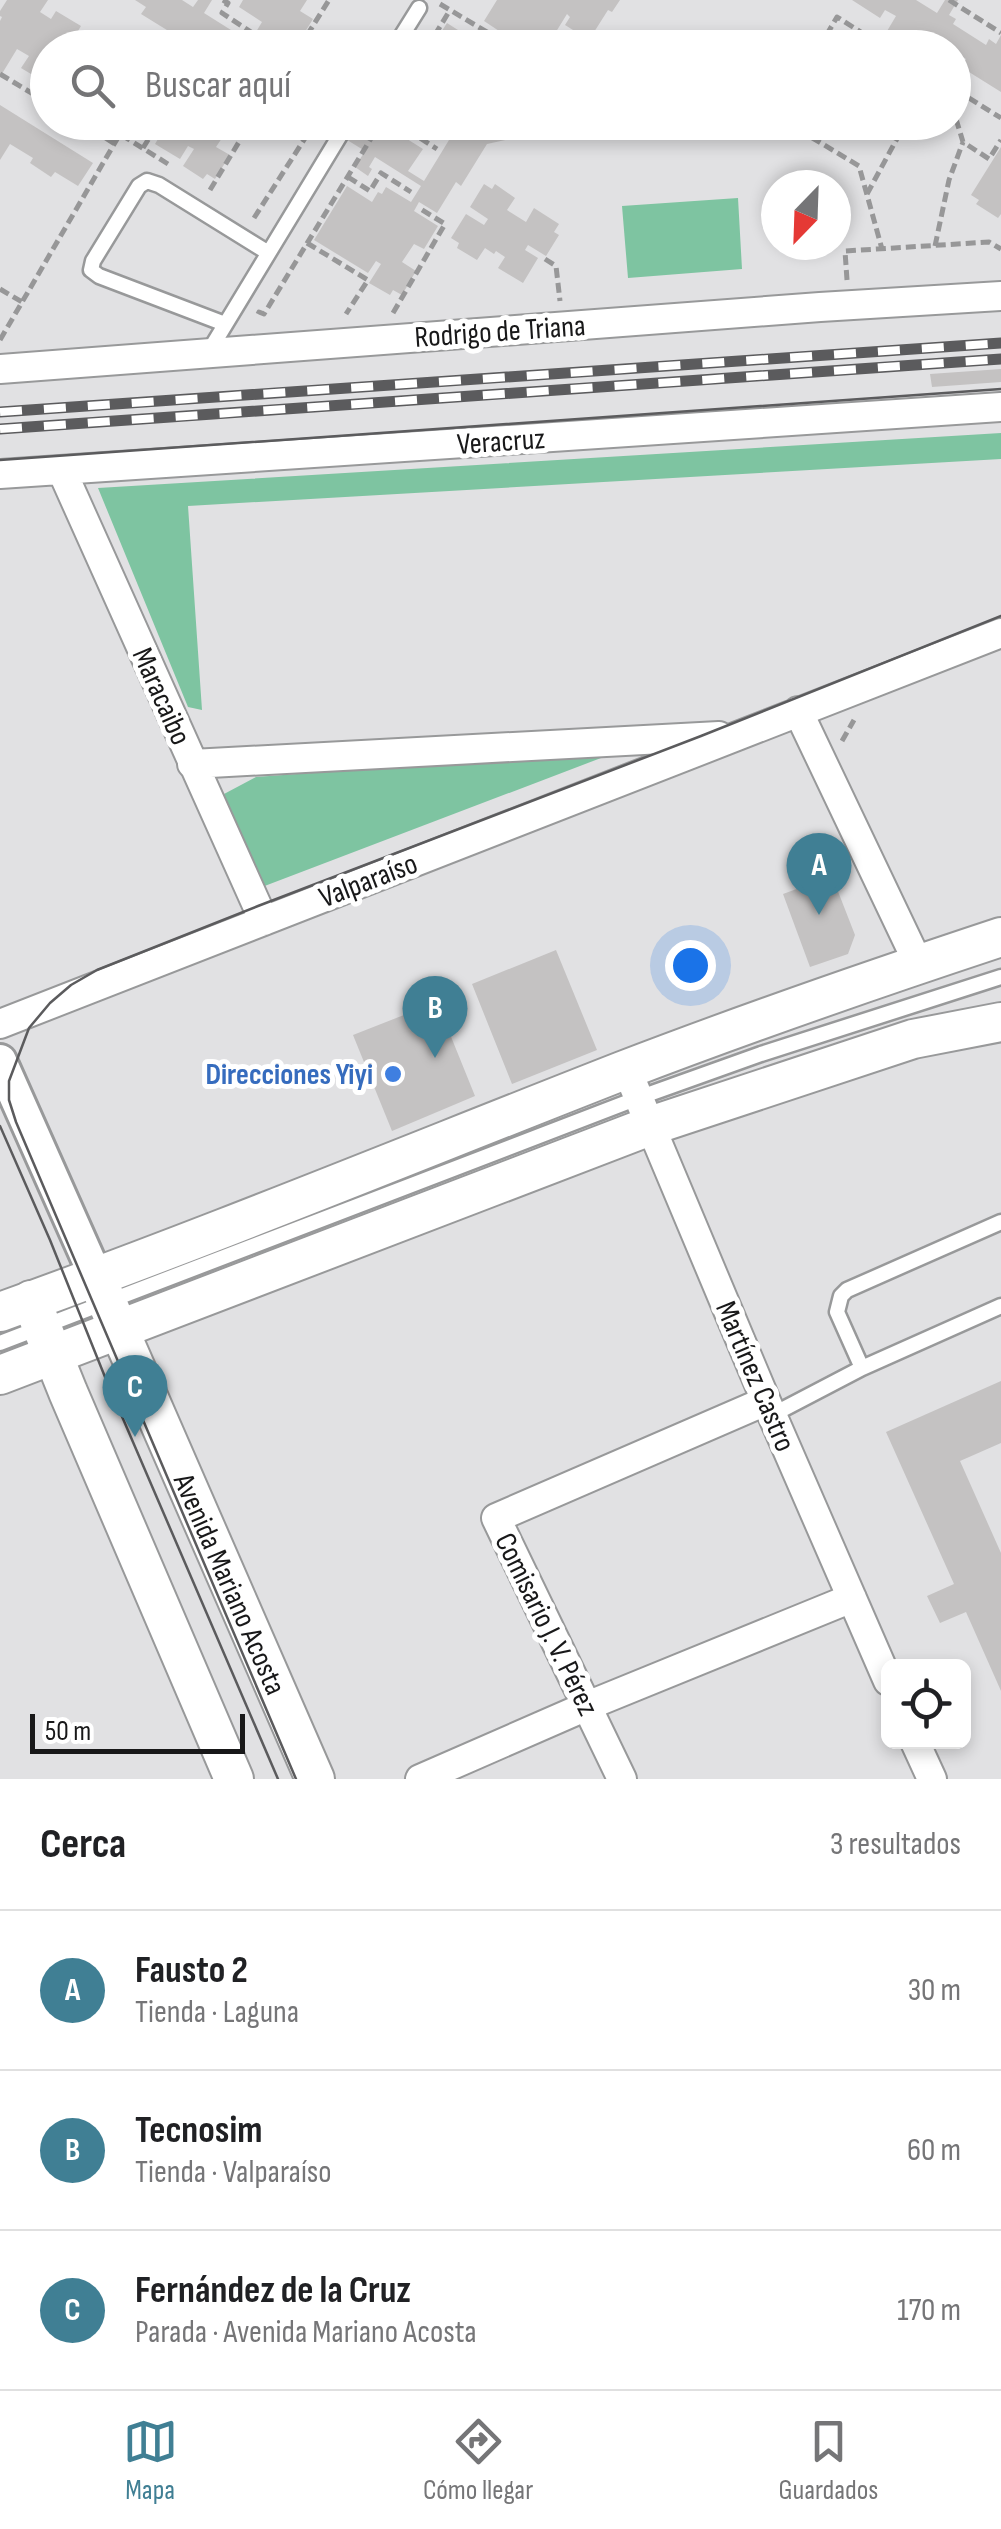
<!DOCTYPE html>
<html lang="es">
<meta charset="utf-8">
<style>
:root{--surface:#fff;--page:#f2f2f2;--text:#202124;--muted:#757577;--line:#e0e0e0;--accent:#407f94}
body{margin:0;font-family:"Sofia Sans Condensed",sans-serif;background:var(--page);color:var(--text)}
.controls{position:absolute;right:30px;bottom:30px;display:grid;overflow:hidden;border-radius:15px;box-shadow:0 5px 15px #0003}
.controls button{width:90px;height:90px;display:grid;place-items:center;padding:0;border:0;border-bottom:2px solid var(--line);background:var(--surface);color:var(--text);font:50px sans-serif}
.compass{position:absolute;left:761px;top:170px;width:90px;height:90px;border-radius:50%;background:var(--surface);box-shadow:0 5px 15px #0003;rotate:203deg}
.scale{position:absolute;left:30px;bottom:25px;width:215px;box-sizing:border-box;padding-left:10px;border:5px solid #181819;border-top:0;font-size:28px;line-height:35px;white-space:nowrap;color:#181819;-webkit-text-stroke:8px #fff;paint-order:stroke}
.you{position:absolute;left:690px;top:965px;width:35px;height:35px;margin:-25px;border:8px solid #fff;border-radius:50%;background:#1a73e8;box-shadow:0 0 0 15px #1a73e833}
.badge{display:grid;place-items:center;width:65px;height:65px;border-radius:50%;background:var(--accent);color:#fff;font-size:32px;font-weight:700}
.pin{position:absolute;translate:-50% -82px;filter:drop-shadow(0 2px 5px #0008)}
.pin::after{content:'';position:absolute;top:52px;width:35px;height:30px;background:inherit;clip-path:polygon(0 0,100% 0,50% 100%)}
.list{margin:0;padding:0;list-style:none}
h2{display:flex;justify-content:space-between;align-items:center;height:130px;margin:0;padding:0 40px;font-size:42px}
h2 small{font-size:32px;font-weight:400;color:var(--muted)}
.list li{display:grid;grid-template-columns:65px 1fr auto;gap:30px;align-items:center;box-sizing:border-box;height:160px;padding:0 40px;border-top:2px solid var(--line)}
.list b{display:block;font-size:38px;white-space:nowrap}
.list p{margin:0;font-size:32px;white-space:nowrap;color:var(--muted)}
.list em{font-size:32px;font-style:normal;color:var(--muted)}
.icon{flex:none;width:55px;height:55px;fill:none;stroke:currentColor;stroke-width:2;stroke-linecap:round;stroke-linejoin:round}
.map{position:relative;flex:none;width:1001px;height:1779px;overflow:hidden}
.search{position:absolute;background:var(--surface);box-shadow:0 5px 15px #0003;left:30px;right:30px;top:30px;height:110px;display:flex;align-items:center;gap:25px;box-sizing:border-box;padding:0 35px;border-radius:55px;color:var(--muted);font-size:38px}
.sheet{height:610px;background:var(--surface)}
nav{display:flex;justify-content:space-around;align-items:center;box-sizing:border-box;height:140px;border-top:2px solid var(--line);background:var(--surface);font-size:28px;color:var(--muted)}
nav a{display:grid;justify-items:center;gap:5px}
nav .on{color:var(--accent)}
.map>svg:first-child{display:block}
.green{fill:#7ec4a1}
.building{fill:#c4c2c2}
.lines{fill:none;stroke-linecap:round;stroke-linejoin:round}
.service-casing{stroke:#98999a;stroke-width:19}
.minor-casing{stroke:#98999a;stroke-width:32}
.tertiary-casing{stroke:#98999a;stroke-width:38}
.secondary-casing{stroke:#98999a;stroke-width:42}
.path{stroke:#979798;stroke-width:5;stroke-dasharray:10 5;stroke-linecap:butt}
.service{stroke:#fff;stroke-width:14}
.minor{stroke:#fff;stroke-width:28}
.tertiary{stroke:#fff;stroke-width:32}
.secondary{stroke:#fff;stroke-width:38}
.tram{stroke:#5b5b5d;stroke-width:2.5}
.rail-casing{stroke:#5b5b5d;stroke-width:11}
.rail{stroke:#fff;stroke-width:8;stroke-dasharray:22;stroke-linecap:butt}
.shop-dot{fill:#3f7fe0;stroke:#fff;stroke-width:4}
.labels{text-anchor:middle;stroke-width:10;stroke-linejoin:round;paint-order:stroke}
.street-label{font-size:30px;fill:#181819;stroke:#fff}
.shop-label{font-size:30px;font-weight:bold;fill:#366cbe;stroke:#fff;text-anchor:end}
</style>
<div class="map">
<svg width="1001" height="1779" viewBox="0 0 1001 1779">
<rect width="100%" height="100%" fill="#e1e1e3"/>
<path class="green" d="M738,198L742,269L628,278L622,206Z
M1001,433V459L188,506L202,710L188,707L98,488Z
M622,750L262,887L224,794L256,777Z"/>
<path class="building" d="M7,0H48L40,12L51,19L56,11L81,26L68,48H61L53,42L48,48L46,83L21,68L29,56L17,49L0,77V21L2,17L0,16V11Z
M135,0H182L193,7L198,0H212L204,13L250,42L262,22L239,7L243,0H307L300,11L313,19L300,40L296,38L291,45L267,31L257,48H196L141,14L146,7Z
M497,0H620L612,12L608,10L589,40L565,25L570,17L567,14L546,48H506L511,39L484,21Z
M852,0H916L937,13L945,0H958L949,15L956,19L953,24L986,45L989,39L996,44L1001,35V92L961,67L966,59L954,52V48H947L940,43L937,48H934L919,38L913,48H877L896,16L885,10L880,18Z
M447,23L472,39L486,48H431Z
M830,35L838,40L841,35L860,48H822Z
M0,105L93,163L78,186L55,172L51,177L30,163L33,158L10,144L0,160Z
M168,122L179,124L250,122L240,137L228,129L216,147L230,155L215,179L207,174L203,179L183,166L194,149L188,146L180,159L155,144Z
M318,122H380L423,149L408,171L424,181L449,140L433,130L438,122H449L447,125L455,130L460,122H545L556,129L487,144L461,186L456,182L437,213L419,202L414,211L438,226L424,249L414,244L402,262L416,271L402,295L393,290L390,295L369,283L381,264L376,261L368,273L314,240L347,186L372,202L378,192L382,194L386,187L411,202L421,186L375,157L369,167L372,169L368,176L355,167L365,151Z
M1001,147V214L998,218L976,204L979,200L971,195Z
M484,184L492,189L495,184L515,198L507,210L526,222L534,208L559,224L554,232L559,235L546,256L528,245L525,250L538,258L523,283L498,268L505,257L496,251L494,254L485,248L477,260L457,248L459,243L451,238L466,214L484,225L488,219L470,207Z
M1001,369V382L932,387L930,374Z
M832,876L855,935L848,954L810,967L783,894Z
M556,950L597,1050L512,1084L472,984Z
M437,1002L475,1096L392,1131L353,1035Z
M1001,1381V1443L960,1461L1001,1553V1691L966,1612L940,1623L927,1596L954,1584L886,1432Z"/>
<g class="lines">
<defs>
<path id="service" d="M394,48L419,8
M225,324L99,276L91,270L93,261L139,186L147,181L159,185L267,252
M208,353L348,122
M0,1343L638,1098L761,1054L1001,977
M862,1368L837,1312L841,1296L847,1290L1001,1222
M772,1415L862,1368L1001,1306"/>
<path id="minor" d="M0,369L820,307L1001,296
M62,471L264,921
M0,474L1001,407
M798,711L918,963
M192,764L719,736
M0,1024L1001,633
M627,1070L766,1401L888,1681
M915,1742L932,1779
M420,1779L587,1706L852,1598
M622,1779L496,1518L766,1401"/>
<path id="tertiary" d="M0,1061L96,1277"/>
<g id="secondary">
<path id="s1" d="M96,1277L315,1779"/>
<path d="M31,1300L68,1392L234,1779"/>
<path d="M0,1312C209,1237 415,1152 622,1071C747,1023 874,979 1001,937"/>
<path d="M0,1375L650,1126L913,1039L1001,1022"/>
</g>
</defs>
<use href="#service" class="service-casing"/>
<use href="#minor" class="minor-casing"/>
<use href="#tertiary" class="tertiary-casing"/>
<use href="#secondary" class="secondary-casing"/>
<path class="path" d="M223,0L228,3L222,13L275,48
M949,0L1001,33
M440,4L502,41
M299,48L329,0
M427,48L450,10
M795,48L801,42L811,48
M819,48L837,17L886,48
M0,74L48,103
M955,89L956,119L963,142L989,159L1001,140
M956,90L1001,118
M80,122L115,144
M395,122L437,149
M786,122L859,166L882,249
M143,148L159,122
M348,177L370,191L381,173L411,192
M210,190L251,122
M867,194L906,122
M254,218L309,132L292,122
M307,243L368,280L346,314
M935,246L949,180L963,142
M545,259L556,266L560,301
M847,280L845,251L989,242L1001,249
M0,289L22,302
M393,313L445,224L419,208
M258,314L259,312L264,314L381,122
M0,340L120,134L168,164
M842,741L854,720"/>
<use href="#service" class="service"/>
<use href="#minor" class="minor"/>
<use href="#tertiary" class="tertiary"/>
<use href="#secondary" class="secondary"/>
<path class="tram" d="M0,460L1001,389
M0,1126L50,1240L105,1377L278,1779
M296,1779L16,1122L9,1100V1081L29,1028L50,1003L71,985L97,970L258,906L701,736L1001,616"/>
<defs>
<path id="rail" d="M0,412L1001,343
M0,429L1001,359"/>
</defs>
<use href="#rail" class="rail-casing"/>
<use href="#rail" class="rail"/>
</g>
<circle class="shop-dot" cx="393" cy="1074" r="10"/>
<g class="labels">
<g class="street-label">
<text transform="translate(500 331) rotate(-4)" y="10">Rodrigo de Triana</text>
<text transform="translate(501 441) rotate(-4)" y="10">Veracruz</text>
<text transform="translate(162 696) rotate(66)" y="10">Maracaibo</text>
<text transform="translate(368 880) rotate(-21)" y="10">Valparaíso</text>
<text transform="translate(756 1376) rotate(67)" y="10">Martínez Castro</text>
<text dy="10" stroke="none"><textPath href="#s1" startOffset="335">Avenida Mariano Acosta</textPath></text>
<text transform="translate(547 1624) rotate(64)" y="10">Comisario J. V. Pérez</text>
</g>
<g class="shop-label">
<text x="373" y="1084">Direcciones Yiyi</text>
</g>
</g>
</svg>
<div class="controls">
<button><svg class="icon" aria-label="locate" viewBox="0 0 24 24"><circle cx="12" cy="12" r="6"/><path d="M12 2v4M12 18v4M2 12h4M18 12h4"/></svg></button>
</div>
<svg class="compass" viewBox="-18 -18 36 36"><path d="M0-13l5 13h-10z" fill="#e53935"/><path d="M0 13l5-13h-10z" fill="#757577"/></svg>
<div class="scale">50 m</div>
<div class="you"></div>
<div class="pin badge" style="left:819px;top:915px">A</div>
<div class="pin badge" style="left:435px;top:1058px">B</div>
<div class="pin badge" style="left:135px;top:1437px">C</div>
<div class="search"><svg class="icon" aria-label="search" viewBox="0 0 24 24"><circle cx="10" cy="10" r="6"/><path d="M15 15l6 6"/></svg>Buscar aquí</div>
</div>
<section class="sheet">
<h2>Cerca<small>3 resultados</small></h2>
<ul class="list">
<li><span class="badge">A</span><div><b>Fausto 2</b><p>Tienda · Laguna</p></div><em>30 m</em></li>
<li><span class="badge">B</span><div><b>Tecnosim</b><p>Tienda · Valparaíso</p></div><em>60 m</em></li>
<li><span class="badge">C</span><div><b>Fernández de la Cruz</b><p>Parada · Avenida Mariano Acosta</p></div><em>170 m</em></li>
</ul>
</section>
<nav>
<a class="on"><svg class="icon" aria-label="map" viewBox="0 0 24 24"><path d="M3 6l6-2 6 2 6-2v14l-6 2-6-2-6 2zM9 4v14M15 6v14"/></svg>Mapa</a>
<a><svg class="icon" aria-label="directions" viewBox="0 0 24 24"><path d="M12 3l9 9-9 9-9-9zM9 14v-3h6M13 9l2 2-2 2"/></svg>Cómo llegar</a>
<a><svg class="icon" aria-label="saved" viewBox="0 0 24 24"><path d="M7 4h10v16l-5-4-5 4z"/></svg>Guardados</a>
</nav>
